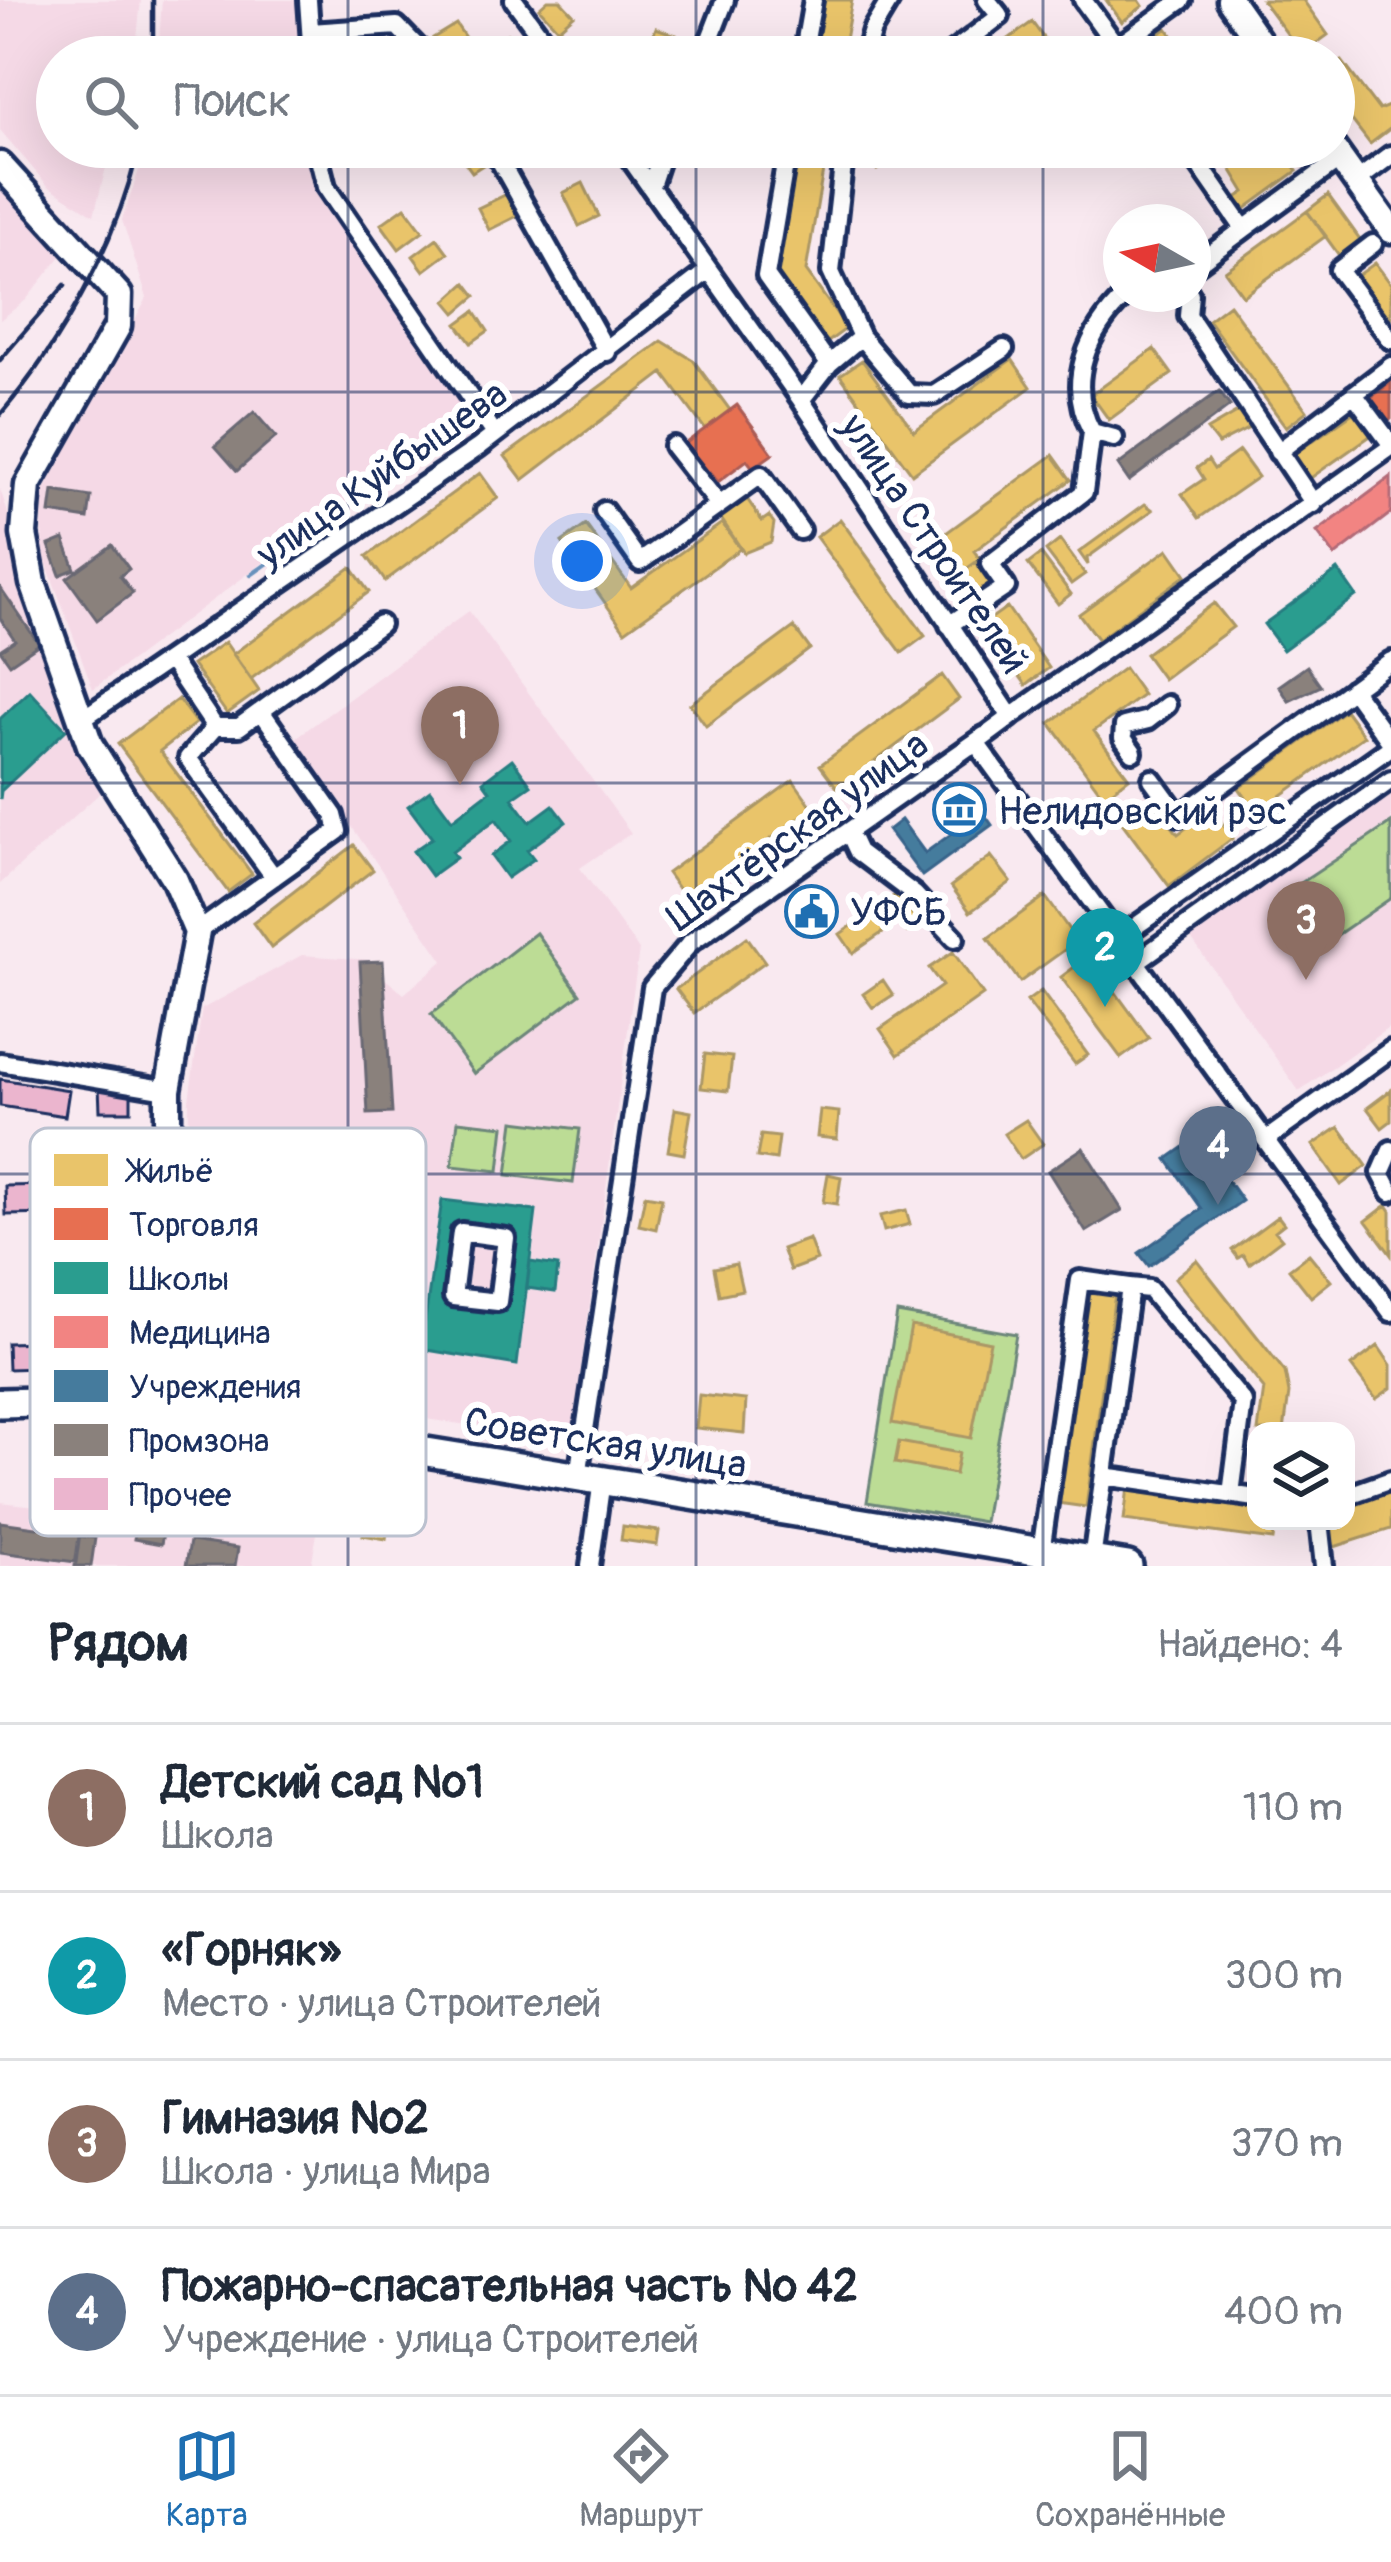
<!DOCTYPE html>
<html lang="ru">
<meta charset="utf-8">
<style>
:root{--surface:#fff;--page:#f2f2f3;--text:#1f2937;--muted:#747a83;--line:#e0e1e3;--accent:#1f6fb2}
body{margin:0;font-family:Pangolin,sans-serif;background:var(--page);color:var(--text)}
.controls{position:absolute;right:36px;bottom:36px;display:grid;overflow:hidden;border-radius:24px;box-shadow:0 12px 48px #0002}
.controls button{width:108px;height:108px;display:grid;place-items:center;padding:0;border:0;border-bottom:3px solid var(--line);background:var(--surface);color:var(--text);font:60px sans-serif}
.compass{position:absolute;left:1103px;top:204px;width:108px;height:108px;border-radius:50%;background:var(--surface);box-shadow:0 12px 48px #0002;rotate:279deg}
.you{position:absolute;left:582px;top:561px;width:42px;height:42px;margin:-30px;border:9px solid #fff;border-radius:50%;background:#1a73e8;box-shadow:0 0 0 18px #1a73e833}
.badge{display:grid;place-items:center;width:78px;height:78px;border-radius:50%;background:var(--accent);color:#fff;font-size:39px;font-weight:700}
.pin{position:absolute;translate:-50% -99px;filter:drop-shadow(0 3px 6px #0008)}
.pin::after{content:'';position:absolute;top:63px;width:42px;height:36px;background:inherit;clip-path:polygon(0 0,100% 0,50% 100%)}
.list{margin:0;padding:0;list-style:none}
h2{display:flex;justify-content:space-between;align-items:center;height:156px;margin:0;padding:0 48px;font-size:51px}
h2 small{font-size:39px;font-weight:400;color:var(--muted)}
.list li{display:grid;grid-template-columns:78px 1fr auto;gap:36px;align-items:center;box-sizing:border-box;height:168px;padding:0 48px;border-top:3px solid var(--line)}
.list b{display:block;font-size:45px;white-space:nowrap}
.list p{margin:0;font-size:39px;white-space:nowrap;color:var(--muted)}
.list em{font-size:39px;font-style:normal;color:var(--muted)}
.icon{flex:none;width:66px;height:66px;fill:none;stroke:currentColor;stroke-width:2;stroke-linecap:round;stroke-linejoin:round}
.map{position:relative;flex:none;width:1391px;height:1566px;overflow:hidden}
.search{position:absolute;background:var(--surface);box-shadow:0 12px 48px #0002;left:36px;right:36px;top:36px;height:132px;display:flex;align-items:center;gap:30px;box-sizing:border-box;padding:0 42px;border-radius:66px;color:var(--muted);font-size:45px}
.sheet{height:828px;background:var(--surface)}
nav{display:flex;justify-content:space-around;align-items:center;box-sizing:border-box;height:168px;border-top:3px solid var(--line);background:var(--surface);font-size:33px;color:var(--muted)}
nav a{display:grid;justify-items:center;gap:6px}
nav .on{color:var(--accent)}
.map>svg:first-child{display:block}
.built{fill:#f5d9e6}
.green{fill:#bcdc95;stroke:#6c867a;stroke-width:3}
.homes{fill:#e9c46a;stroke:#ab9766;stroke-width:3}
.shops{fill:#e76f51;stroke:#aa5c55;stroke-width:3}
.schools{fill:#2a9d8f;stroke:#267c80;stroke-width:3;fill-rule:evenodd}
.health{fill:#f28482;stroke:#b26a77;stroke-width:3}
.public{fill:#457b9d;stroke:#38648a;stroke-width:3}
.industry{fill:#8a817c;stroke:#696873;stroke-width:3}
.lines{fill:none;stroke-linecap:round;stroke-linejoin:round}
.stream{stroke:#6891bc;stroke-width:4.5}
.building{fill:#ebb5ce;stroke:#1b2f5e;stroke-width:3}
.street-casing{stroke:#1b2f5e;stroke-width:26}
.secondary-casing{stroke:#1b2f5e;stroke-width:33}
.primary-casing{stroke:#1b2f5e;stroke-width:36}
.street{stroke:#fff;stroke-width:16}
.secondary{stroke:#fff;stroke-width:24}
.primary{stroke:#fff;stroke-width:27}
.rail{stroke:#1b2f5e;stroke-width:4.5}
.grid{fill:none;stroke:#1b2f5e;stroke-width:3;stroke-opacity:0.55}
.labels{text-anchor:middle;stroke-width:12;stroke-linejoin:round;paint-order:stroke}
.street-label{font-size:39px;fill:#1b2f5e;stroke:#fff}
.poi-label{font-size:39px;fill:#1b2f5e;stroke:#fff;text-anchor:start}
.key{fill:#fff;stroke:#bbc1cf;stroke-width:3}
.key-label{font-size:33px;fill:#1b2f5e}
</style>
<div class="map">
<svg width="1391" height="1566" viewBox="0 0 1391 1566">
<rect width="100%" height="100%" fill="#f9e9f0"/>
<filter id="ink" filterUnits="userSpaceOnUse"><feTurbulence type="fractalNoise" baseFrequency=".00833" numOctaves="2"/><feDisplacementMap in="SourceGraphic" scale="24" xChannelSelector="R" yChannelSelector="G"/><feConvolveMatrix kernelMatrix="1 2 1 2 8 2 1 2 1" color-interpolation-filters="sRGB"/></filter>
<g filter="url(#ink)">
<path class="built" d="M0,0H141L135,57H57V147H111L94,215L48,186L0,130Z
M162,0H302L306,57H158Z
M147,147H311L312,176L332,211L470,409L93,689L43,554L42,495L147,298L122,220Z
M0,173L69,246L26,300L0,320Z
M0,489L14,531L11,556L100,793L0,884Z
M469,611L631,833L580,868L639,950L571,1440L363,1410L361,1403L185,1379L189,1100L202,1009L302,955L383,961L384,978L404,994L443,961L293,740Z
M1391,789V1026L1299,1091L1188,934Z
M89,1421L331,1459L311,1566H0V1502L73,1510Z"/>
<path class="green" d="M1391,823V898L1321,946L1289,891Z
M536,933L580,994L474,1074L431,1014Z
M458,1121L504,1126L499,1171L452,1166Z
M514,1121L580,1129L573,1183L507,1175Z
M897,1313L1016,1334L984,1522L867,1502Z"/>
<path class="homes" d="M548,0H560L574,15L558,29L539,8Z
M822,0H852L842,57H812Z
M1106,0H1139L1143,6L1122,22Z
M1262,0H1303L1328,35L1302,54Z
M1032,22L1049,46L1034,57H984Z
M456,24L466,39L443,54L433,38Z
M656,28L676,35L667,57L646,55Z
M1167,28L1188,57H1153L1144,45Z
M507,34L520,52L492,57L487,49Z
M1342,61L1379,110L1391,105V128L1370,144L1334,97V67Z
M454,147H475L486,163L472,172Z
M797,147H827L806,271L847,328L824,345L775,276Z
M861,147H909L877,170Z
M1218,147H1280L1297,171L1245,209L1236,198L1245,192Z
M583,183L599,216L579,226L563,193Z
M507,194L517,216L489,230L478,208Z
M1328,195L1362,242L1341,258L1307,211Z
M405,207L423,231L399,249L381,224Z
M1307,211L1326,236L1243,296L1225,271Z
M437,238L448,253L424,271L413,256Z
M1375,263L1391,284V331L1353,279Z
M466,283L476,296L456,313L446,301Z
M1229,304L1307,411L1286,427L1208,320Z
M475,311L488,331L471,343L457,324Z
M662,341L693,360L730,410L705,429L663,373L523,480L505,456Z
M1154,349L1172,374L1109,420L1091,395Z
M1012,359L1031,387L912,474L840,375L862,360L914,431Z
M1241,410L1253,426L1218,444L1207,430Z
M1357,410L1373,434L1305,482L1288,458Z
M1239,451L1258,477L1199,518L1182,494L1204,479L1197,468L1208,460L1214,469Z
M1053,455L1071,480L974,551L980,559L959,575L935,541Z
M480,473L498,498L385,581L367,556Z
M741,490L762,521L769,516L774,523L771,542L744,553L714,508Z
M1145,504L1153,510L1087,558L1088,565L1079,552Z
M840,519L925,636L902,653L816,537Z
M722,523L740,549L625,631L562,542L586,525L631,588Z
M1060,540L1085,574L1071,584L1046,551Z
M1168,549L1186,575L1098,640L1079,614Z
M1041,554L1071,594L1058,604L1028,564Z
M976,562L991,583L967,600L952,579Z
M351,567L369,592L251,679L233,654Z
M1214,603L1233,627L1163,679L1145,654Z
M1007,607L1049,668L1026,685L983,624Z
M794,627L810,649L706,726L690,704Z
M225,642L259,691L227,714L192,665Z
M1124,668L1143,695L1094,731L1129,778L1104,797L1050,723Z
M942,675L959,699L838,789L820,765Z
M178,699L196,723L160,751L252,874L228,892L118,744Z
M1345,710L1364,736L1257,813L1239,788Z
M793,780L813,808L687,901L667,873Z
M1150,798L1178,834L1212,809L1233,838L1169,886L1120,820Z
M354,845L373,870L271,948L253,923Z
M991,856L1011,882L970,912L951,886Z
M898,893L919,924L907,932L899,921L853,953L840,934Z
M1045,896L1077,941L1020,982L988,938Z
M747,937L765,962L694,1013L676,989Z
M953,952L983,995L898,1055L880,1029L942,986L929,968Z
M1089,956L1149,1038L1121,1058L1061,977Z
M883,980L893,995L873,1008L863,994Z
M1041,991L1088,1055L1075,1064L1027,1001Z
M705,1054L732,1057L728,1091L701,1088Z
M1391,1090V1121L1382,1128L1367,1108Z
M675,1109L691,1112L684,1154L668,1151Z
M820,1110L839,1112L837,1139L817,1137Z
M1026,1120L1043,1144L1021,1159L1004,1134Z
M1339,1127L1367,1166L1341,1185L1313,1145Z
M761,1135L779,1137L776,1160L757,1157Z
M828,1174L841,1177L837,1204L823,1202Z
M645,1195L662,1198L656,1229L639,1225Z
M1387,1205L1391,1211V1255L1366,1221Z
M906,1210L910,1224L884,1231L880,1216Z
M1278,1216L1284,1224L1275,1231L1282,1239L1249,1264L1243,1255L1238,1258L1232,1250Z
M809,1239L817,1260L790,1270L782,1249Z
M1309,1254L1331,1281L1311,1297L1289,1269Z
M1197,1260L1285,1372L1289,1393L1284,1431H1258L1264,1389L1175,1278Z
M736,1264L742,1290L719,1295L714,1268Z
M1086,1290L1115,1294L1086,1507L1057,1503Z
M911,1326L990,1342L971,1438L892,1423Z
M1378,1346L1391,1365V1388L1376,1399L1351,1366Z
M699,1395L746,1400L744,1433L696,1428Z
M899,1442L959,1453L955,1474L895,1463Z
M1128,1487L1256,1505V1521H1276L1273,1540L1124,1520Z
M1391,1492V1529L1334,1547L1326,1521H1346V1506Z
M368,1509L389,1520L386,1539L363,1535Z
M623,1526L659,1531L657,1545L621,1540Z"/>
<path class="shops" d="M1391,382V419L1386,423L1369,399Z
M737,405L773,454L753,468L747,460L718,482L710,472L706,475L686,443Z"/>
<path class="schools" d="M1338,570L1356,596L1283,650L1264,624Z
M30,691L66,730L1,791L0,799V719Z
M512,759L531,785L512,798L530,822L553,805L566,822L527,850L534,859L507,878L491,856L511,841L496,819L452,852L456,858L431,876L413,851L432,838L408,806L430,790L452,820L490,791L483,781Z
M442,1200L536,1211L517,1365L421,1349ZM461,1232L506,1238L498,1302L453,1297Z
M530,1262L558,1266L555,1292L527,1288Z"/>
<path class="health" d="M1391,477V513L1335,556L1317,532Z"/>
<path class="public" d="M965,787L992,825L922,876L888,830L901,820L925,853L954,832L936,808Z
M820,889L835,909L803,934L788,913Z
M1197,1138L1242,1201L1149,1266L1139,1253L1202,1209L1167,1159Z"/>
<path class="industry" d="M1219,391L1230,406L1129,481L1118,465Z
M254,412L276,437L237,471L215,446Z
M53,491L91,497L88,519L50,513Z
M64,539L75,569L60,575L49,545Z
M112,545L129,569L120,576L133,593L97,620L67,578Z
M0,587L39,644L10,664L0,650L15,640L0,618Z
M1307,666L1321,686L1289,701L1279,686Z
M383,961L392,1113L368,1114L360,962Z
M1083,1148L1122,1210L1086,1232L1048,1171Z
M150,1449L177,1453L161,1544L134,1539Z
M0,1522L80,1533L76,1562L0,1552Z
M79,1536L95,1538L91,1566H75Z
M190,1541L238,1548L235,1566H186Z"/>
<g class="lines">
<path class="stream" d="M360,499L467,423
M251,575L347,508"/>
</g>
<path class="building" d="M0,1079L69,1090L65,1116L0,1106Z
M99,1086H131V1111H100Z
M54,1185L55,1214L6,1215L5,1186Z
M70,1341L71,1367L8,1369L7,1343Z"/>
<g class="lines">
<defs>
<path id="street" d="M308,0L312,57
M514,0L556,57
M1083,0L1117,47
M311,32L397,26L427,57
M703,57L725,0
M803,57L813,0
M864,57L872,30L890,0
M946,57L1000,16L987,0
M1124,57L1117,47L1182,0
M316,147L326,187L495,434
M492,147L607,352
M622,147L801,400L1011,717L976,743L1391,1312
M788,147L766,276L829,364L801,400
M845,147L831,272L861,337
M1187,147L1244,229L1340,159
M1355,182L1391,155
M651,186L664,147
M1373,244L1339,270L1391,340
M1193,267L1244,229
M1190,294L1188,316L1314,504
M829,364L861,337L909,394L934,395L1004,349
M1354,394L1391,444
M1114,438L1092,432C1065,381 1087,332 1127,294
M673,446L717,502
M1278,452L1391,366
M604,511L640,562L761,475L800,530
M949,625L1006,587L990,564L1084,492L1092,432
M170,660L215,727H239L380,624
M1352,689L1391,743
M82,719L479,447L709,270
M1005,721L1391,447
M215,727L188,758L274,877
M1133,752L1123,738L1124,726L1148,720L1167,705
M1152,779L1179,816L1391,661
M850,835L858,852L915,895L955,938
M197,932L338,831L334,815L261,711
M1119,938L1391,747
M1136,962L1391,780
M0,1062L168,1090
M1267,1139L1391,1050
M1391,1150L1381,1173L1391,1192
M461,1232L506,1238L498,1302L453,1297Z
M1130,1287L1149,1289L1243,1402L1231,1494
M578,1476L652,988L691,942L984,736
M1104,1476L1256,1498
M1346,1496L1391,1480
M1319,1521L1324,1566
M1041,1552L1080,1280L1130,1287L1092,1560
M590,1566L602,1480"/>
<path id="secondary" d="M1230,0L1270,57
M1332,147L1391,230
M0,165L119,295L118,326L28,485L24,534L33,583L90,745L175,880L197,932L168,1090V1410"/>
<path id="primary" d="M0,1403L74,1401L168,1410L1128,1566"/>
</defs>
<use href="#street" class="street-casing"/>
<use href="#secondary" class="secondary-casing"/>
<use href="#primary" class="primary-casing"/>
<use href="#street" class="street"/>
<use href="#secondary" class="secondary"/>
<use href="#primary" class="primary"/>
<path class="rail" d="M153,57V0
M0,360L65,285
M0,415C64,340 116,243 139,147"/>
</g>
</g>
<path class="grid" d="M348,0V57M696,0V57M1043,0V57M348,147V1566M696,147V1566M1043,147V1566M0,392H1391M0,783H1391M0,1174H1391"/>
<defs>
<symbol id="museum-ring" viewBox="-11 -11 22 22"><circle r="9.5" fill="#fff" stroke="#1f6fb2" stroke-width="1.5"/><path d="M0-6L6-3V-2H-6V-3ZM-5-1h2V3h-2ZM-1-1h2V3h-2ZM3-1h2V3H3ZM-6 4H6V6H-6Z" fill="#1f6fb2"/></symbol>
<symbol id="civic-ring" viewBox="-11 -11 22 22"><circle r="9.5" fill="#fff" stroke="#1f6fb2" stroke-width="1.5"/><path d="M-.6-6.5H3V-4.5H.6V-3L4-1V1h2V6H-6V1h2V-1L-.6-3ZM-1.2 2.5V6h2.4V2.5Z" fill="#1f6fb2"/></symbol>
</defs>
<g fill-rule="evenodd">
<use href="#museum-ring" x="930" y="780" width="59" height="59"/>
<use href="#civic-ring" x="782" y="882" width="59" height="59"/>
</g>
<g class="labels">
<g class="street-label">
<text transform="translate(381 473) rotate(-35)" y="14">улица Куйбышева</text>
<text transform="translate(935 543) rotate(56)" y="14">улица Строителей</text>
<text transform="translate(797 830) rotate(-36)" y="14">Шахтёрская улица</text>
<text transform="translate(606 1442) rotate(9)" y="14">Советская улица</text>
</g>
<g class="poi-label">
<text x="998" y="824">Нелидовский рэс</text>
<text x="850" y="925">УФСБ</text>
</g>
</g>
<rect x="30" y="1128" width="396" height="408" rx="18" class="key"/>
<rect x="54" y="1154" width="54" height="32" fill="#e9c46a"/>
<rect x="54" y="1208" width="54" height="32" fill="#e76f51"/>
<rect x="54" y="1262" width="54" height="32" fill="#2a9d8f"/>
<rect x="54" y="1316" width="54" height="32" fill="#f28482"/>
<rect x="54" y="1370" width="54" height="32" fill="#457b9d"/>
<rect x="54" y="1424" width="54" height="32" fill="#8a817c"/>
<rect x="54" y="1478" width="54" height="32" fill="#ebb5ce"/>
<g class="key-label">
<text x="129" y="1182">Жильё</text>
<text x="129" y="1236">Торговля</text>
<text x="129" y="1290">Школы</text>
<text x="129" y="1344">Медицина</text>
<text x="129" y="1398">Учреждения</text>
<text x="129" y="1452">Промзона</text>
<text x="129" y="1506">Прочее</text>
</g>
</svg>
<div class="controls">
<button><svg class="icon" aria-label="layers" viewBox="0 0 24 24"><path d="M12 4l9 5-9 5-9-5zM3 14l9 5 9-5"/></svg></button>
</div>
<svg class="compass" viewBox="-18 -18 36 36"><path d="M0-13l5 13h-10z" fill="#e53935"/><path d="M0 13l5-13h-10z" fill="#747a83"/></svg>
<div class="you"></div>
<div class="pin badge" style="left:460px;top:785px;background:#8d6e63">1</div>
<div class="pin badge" style="left:1105px;top:1007px;background:#0f9aa8">2</div>
<div class="pin badge" style="left:1306px;top:980px;background:#8d6e63">3</div>
<div class="pin badge" style="left:1218px;top:1205px;background:#5c6f8a">4</div>
<div class="search"><svg class="icon" aria-label="search" viewBox="0 0 24 24"><circle cx="10" cy="10" r="6"/><path d="M15 15l6 6"/></svg>Поиск</div>
</div>
<section class="sheet">
<h2>Рядом<small>Найдено: 4</small></h2>
<ul class="list">
<li><span class="badge" style="background:#8d6e63">1</span><div><b>Детский сад №1</b><p>Школа</p></div><em>110 m</em></li>
<li><span class="badge" style="background:#0f9aa8">2</span><div><b>«Горняк»</b><p>Место · улица Строителей</p></div><em>300 m</em></li>
<li><span class="badge" style="background:#8d6e63">3</span><div><b>Гимназия №2</b><p>Школа · улица Мира</p></div><em>370 m</em></li>
<li><span class="badge" style="background:#5c6f8a">4</span><div><b>Пожарно-спасательная часть № 42</b><p>Учреждение · улица Строителей</p></div><em>400 m</em></li>
</ul>
</section>
<nav>
<a class="on"><svg class="icon" aria-label="map" viewBox="0 0 24 24"><path d="M3 6l6-2 6 2 6-2v14l-6 2-6-2-6 2zM9 4v14M15 6v14"/></svg>Карта</a>
<a><svg class="icon" aria-label="directions" viewBox="0 0 24 24"><path d="M12 3l9 9-9 9-9-9zM9 14v-3h6M13 9l2 2-2 2"/></svg>Маршрут</a>
<a><svg class="icon" aria-label="saved" viewBox="0 0 24 24"><path d="M7 4h10v16l-5-4-5 4z"/></svg>Сохранённые</a>
</nav>
